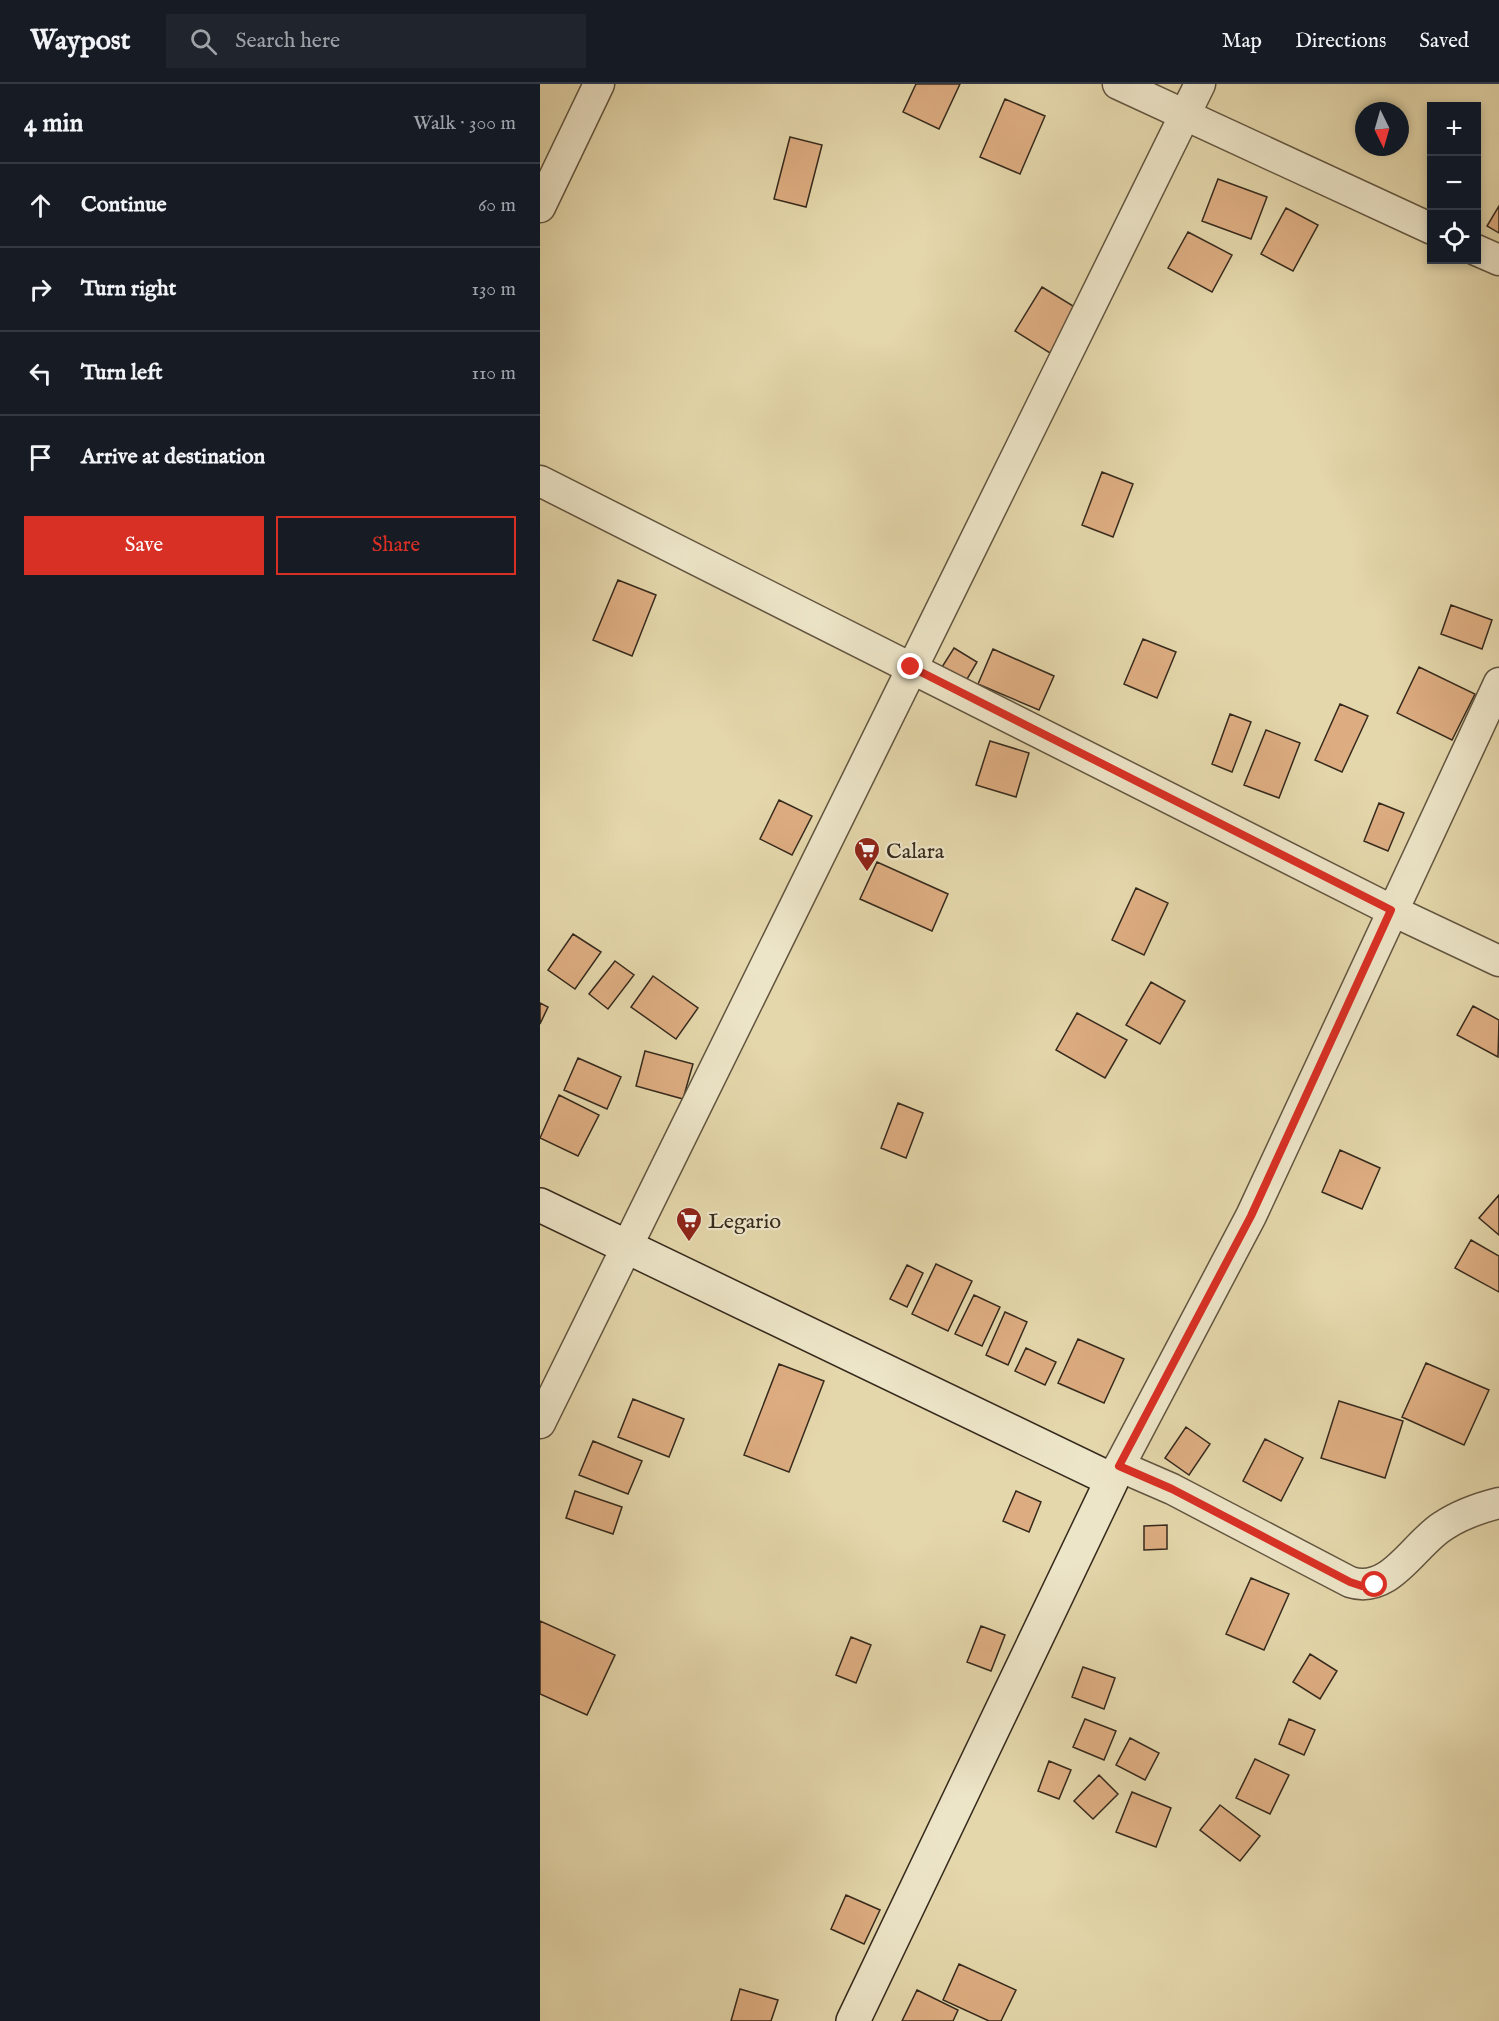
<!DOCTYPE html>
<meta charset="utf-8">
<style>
:root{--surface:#171b24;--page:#20242c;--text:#f1f3f6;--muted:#9ea1a6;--line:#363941;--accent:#d93025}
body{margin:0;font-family:"IM FELL English",serif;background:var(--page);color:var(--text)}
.controls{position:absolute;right:18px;top:18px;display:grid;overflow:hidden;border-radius:0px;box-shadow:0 3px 9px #0003}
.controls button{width:54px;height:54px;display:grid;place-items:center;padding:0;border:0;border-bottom:2px solid var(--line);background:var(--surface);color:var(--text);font:30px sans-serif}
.compass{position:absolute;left:815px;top:18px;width:54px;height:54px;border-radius:50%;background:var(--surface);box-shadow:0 3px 9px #0003;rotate:175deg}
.stop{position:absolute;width:18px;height:18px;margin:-14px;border:4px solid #d93025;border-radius:50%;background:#fff}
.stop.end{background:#d93025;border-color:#fff;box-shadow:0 2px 6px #0008}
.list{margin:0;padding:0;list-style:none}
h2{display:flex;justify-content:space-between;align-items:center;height:78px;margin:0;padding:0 24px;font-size:26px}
h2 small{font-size:20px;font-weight:400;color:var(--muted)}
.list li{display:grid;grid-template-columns:39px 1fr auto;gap:18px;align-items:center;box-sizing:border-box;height:84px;padding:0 24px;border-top:2px solid var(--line)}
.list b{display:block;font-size:22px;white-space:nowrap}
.list em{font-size:20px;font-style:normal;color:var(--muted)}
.actions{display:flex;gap:12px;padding:18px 24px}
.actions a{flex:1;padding:14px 0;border:2px solid var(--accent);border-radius:0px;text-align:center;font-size:21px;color:var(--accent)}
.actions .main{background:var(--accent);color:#fff}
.icon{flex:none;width:33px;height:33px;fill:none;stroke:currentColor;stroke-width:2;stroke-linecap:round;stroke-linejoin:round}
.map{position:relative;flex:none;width:959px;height:1937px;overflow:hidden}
header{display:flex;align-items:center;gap:36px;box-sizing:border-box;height:84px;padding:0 30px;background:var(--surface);border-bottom:2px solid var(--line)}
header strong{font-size:28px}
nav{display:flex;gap:33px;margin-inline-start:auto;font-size:21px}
.search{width:420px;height:54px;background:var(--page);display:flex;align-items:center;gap:15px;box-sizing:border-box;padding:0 21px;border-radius:0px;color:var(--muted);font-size:22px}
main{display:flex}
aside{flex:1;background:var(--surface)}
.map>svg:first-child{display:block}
.building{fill:#ddad81;stroke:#362a1d;stroke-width:1.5}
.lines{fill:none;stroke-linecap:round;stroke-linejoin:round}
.street-casing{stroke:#625540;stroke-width:33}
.secondary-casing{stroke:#362a1d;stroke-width:36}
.street{stroke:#ede5c8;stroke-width:30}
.secondary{stroke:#ede5c8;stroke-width:33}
.route{stroke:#d93025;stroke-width:8}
.labels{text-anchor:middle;stroke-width:4.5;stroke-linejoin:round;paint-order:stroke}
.poi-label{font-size:22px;fill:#362a1d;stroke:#ede5c8;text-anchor:start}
</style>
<header>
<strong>Waypost</strong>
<div class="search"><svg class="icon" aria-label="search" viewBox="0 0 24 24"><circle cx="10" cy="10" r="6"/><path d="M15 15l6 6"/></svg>Search here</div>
<nav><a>Map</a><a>Directions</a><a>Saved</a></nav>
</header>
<main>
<aside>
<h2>4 min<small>Walk · 300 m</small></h2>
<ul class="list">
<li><svg class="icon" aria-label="ahead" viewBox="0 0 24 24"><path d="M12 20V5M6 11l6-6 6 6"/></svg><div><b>Continue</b></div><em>60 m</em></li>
<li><svg class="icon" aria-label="right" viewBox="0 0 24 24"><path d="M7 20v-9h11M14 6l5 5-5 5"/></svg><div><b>Turn right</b></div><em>130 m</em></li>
<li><svg class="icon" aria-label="left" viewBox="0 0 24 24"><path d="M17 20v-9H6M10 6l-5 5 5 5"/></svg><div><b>Turn left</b></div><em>110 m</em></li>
<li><svg class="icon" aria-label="arrive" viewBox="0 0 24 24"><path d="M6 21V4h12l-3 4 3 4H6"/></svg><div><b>Arrive at destination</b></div></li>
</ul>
<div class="actions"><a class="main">Save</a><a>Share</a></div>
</aside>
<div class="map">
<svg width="959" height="1937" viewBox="0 0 959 1937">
<rect width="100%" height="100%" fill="#e4d7ab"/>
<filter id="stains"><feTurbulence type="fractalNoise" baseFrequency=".00333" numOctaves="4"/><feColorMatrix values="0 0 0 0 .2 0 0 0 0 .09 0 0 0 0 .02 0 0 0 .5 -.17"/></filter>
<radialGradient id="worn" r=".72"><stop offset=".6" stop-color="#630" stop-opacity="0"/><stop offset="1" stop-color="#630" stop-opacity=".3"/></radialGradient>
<path class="building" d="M376,0H420L399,45L363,28Z
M465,15L505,32L480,90L440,73Z
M250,53L282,61L266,123L234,115Z
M678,95L727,113L711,155L662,137Z
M959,122V149L947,142Z
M746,124L778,141L753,187L721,170Z
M648,148L692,171L672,208L628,184Z
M502,203L538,225L510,269L475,247Z
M562,388L593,400L573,453L542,441Z
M78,496L116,511L92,572L53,556Z
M911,521L952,536L942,565L901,550Z
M603,555L636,568L617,614L584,600Z
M414,564L437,578L426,597L402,583Z
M453,565L514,592L499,626L438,600Z
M879,583L935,610L912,656L857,629Z
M800,620L828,632L802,688L775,676Z
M690,630L711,638L692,688L672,680Z
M726,646L760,659L739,714L704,701Z
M450,657L489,669L476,713L436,701Z
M239,716L272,732L252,771L220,755Z
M839,719L864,729L848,767L824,757Z
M337,778L408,810L392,847L320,815Z
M596,804L628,819L604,871L572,856Z
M33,850L61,868L35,905L8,886Z
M75,877L94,891L68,925L49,910Z
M113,892L158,924L136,955L91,923Z
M611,898L645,917L620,960L586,941Z
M0,919L8,923L0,940Z
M933,922L959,936L958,973L917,951Z
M537,929L587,956L565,994L516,966Z
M105,967L153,980L143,1015L96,1002Z
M38,974L81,993L67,1025L24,1006Z
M19,1011L59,1031L38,1072L0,1054Z
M358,1019L383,1029L366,1074L341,1064Z
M800,1066L840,1084L822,1125L782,1108Z
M959,1111V1151L939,1134Z
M931,1156L959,1172V1208L915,1184Z
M396,1180L432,1197L408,1247L372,1230Z
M367,1181L383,1189L367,1223L350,1215Z
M434,1211L460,1223L442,1262L415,1250Z
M465,1228L487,1238L468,1281L446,1271Z
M538,1255L584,1275L564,1319L518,1299Z
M486,1264L516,1278L505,1301L475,1287Z
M886,1279L949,1306L924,1361L862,1333Z
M239,1280L284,1297L249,1388L204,1371Z
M93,1315L144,1335L129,1373L78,1353Z
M799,1317L863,1337L845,1394L781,1374Z
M646,1343L670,1360L649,1391L625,1374Z
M725,1355L763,1374L741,1417L703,1397Z
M53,1357L102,1377L88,1410L39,1391Z
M35,1407L82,1423L73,1450L26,1434Z
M476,1407L501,1418L489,1448L463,1437Z
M627,1441V1465L604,1466V1442Z
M711,1494L749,1510L724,1566L686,1550Z
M0,1537L75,1571L47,1631L0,1610Z
M441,1542L465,1551L451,1587L427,1578Z
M311,1553L331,1561L316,1599L296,1591Z
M770,1570L797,1587L780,1615L753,1598Z
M543,1583L575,1594L564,1625L532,1613Z
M545,1635L576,1647L564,1676L533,1663Z
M749,1635L775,1646L764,1671L739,1660Z
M590,1654L619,1669L605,1696L576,1681Z
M715,1675L749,1691L730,1730L696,1714Z
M509,1677L531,1686L519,1715L498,1707Z
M559,1691L578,1710L553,1735L534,1717Z
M592,1708L631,1724L616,1763L576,1748Z
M680,1721L720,1752L700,1777L660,1746Z
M306,1811L340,1826L324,1860L291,1845Z
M419,1880L476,1906L461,1937H449L403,1916Z
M200,1905L238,1916L231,1937H191Z
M377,1906L418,1926L413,1937H362Z"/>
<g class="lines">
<defs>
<path id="street" d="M578,0L892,145
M0,123L59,0
M936,166L959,176
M0,397L851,826L959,877
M0,1339L660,0
M579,1382L632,1405L810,1498C850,1511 873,1461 903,1442C921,1430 939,1424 959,1419
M572,1396L711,1132L959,599"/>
<path id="secondary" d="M0,1121L572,1396L313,1937"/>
</defs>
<use href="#street" class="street-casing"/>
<use href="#secondary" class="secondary-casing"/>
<use href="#street" class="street"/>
<use href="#secondary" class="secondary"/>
</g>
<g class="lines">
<path class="route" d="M371,583L851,826L711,1132L579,1382L632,1405L810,1498L822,1502L835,1501"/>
</g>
<defs>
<symbol id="supermarket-pin" viewBox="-11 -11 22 30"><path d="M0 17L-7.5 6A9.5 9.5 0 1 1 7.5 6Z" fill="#8f2418" stroke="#ede5c8"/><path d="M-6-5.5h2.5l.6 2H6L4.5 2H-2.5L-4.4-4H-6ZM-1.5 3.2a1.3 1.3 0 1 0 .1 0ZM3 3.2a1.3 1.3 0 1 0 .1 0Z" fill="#fff"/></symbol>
</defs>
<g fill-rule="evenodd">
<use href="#supermarket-pin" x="312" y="751" width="30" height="40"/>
<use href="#supermarket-pin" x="134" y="1121" width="30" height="40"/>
</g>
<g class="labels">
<g class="poi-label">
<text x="346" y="774">Calara</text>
<text x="168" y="1144">Legario</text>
</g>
</g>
<rect width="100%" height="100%" filter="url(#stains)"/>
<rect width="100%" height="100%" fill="url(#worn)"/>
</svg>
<div class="controls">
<button>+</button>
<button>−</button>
<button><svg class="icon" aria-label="locate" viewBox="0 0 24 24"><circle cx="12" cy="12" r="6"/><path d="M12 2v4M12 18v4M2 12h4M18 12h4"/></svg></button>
</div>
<svg class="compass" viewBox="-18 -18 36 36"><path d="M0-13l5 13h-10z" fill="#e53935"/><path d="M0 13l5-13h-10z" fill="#9ea1a6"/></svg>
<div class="stop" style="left:835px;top:1501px"></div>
<div class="stop end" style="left:371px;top:583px"></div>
</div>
</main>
